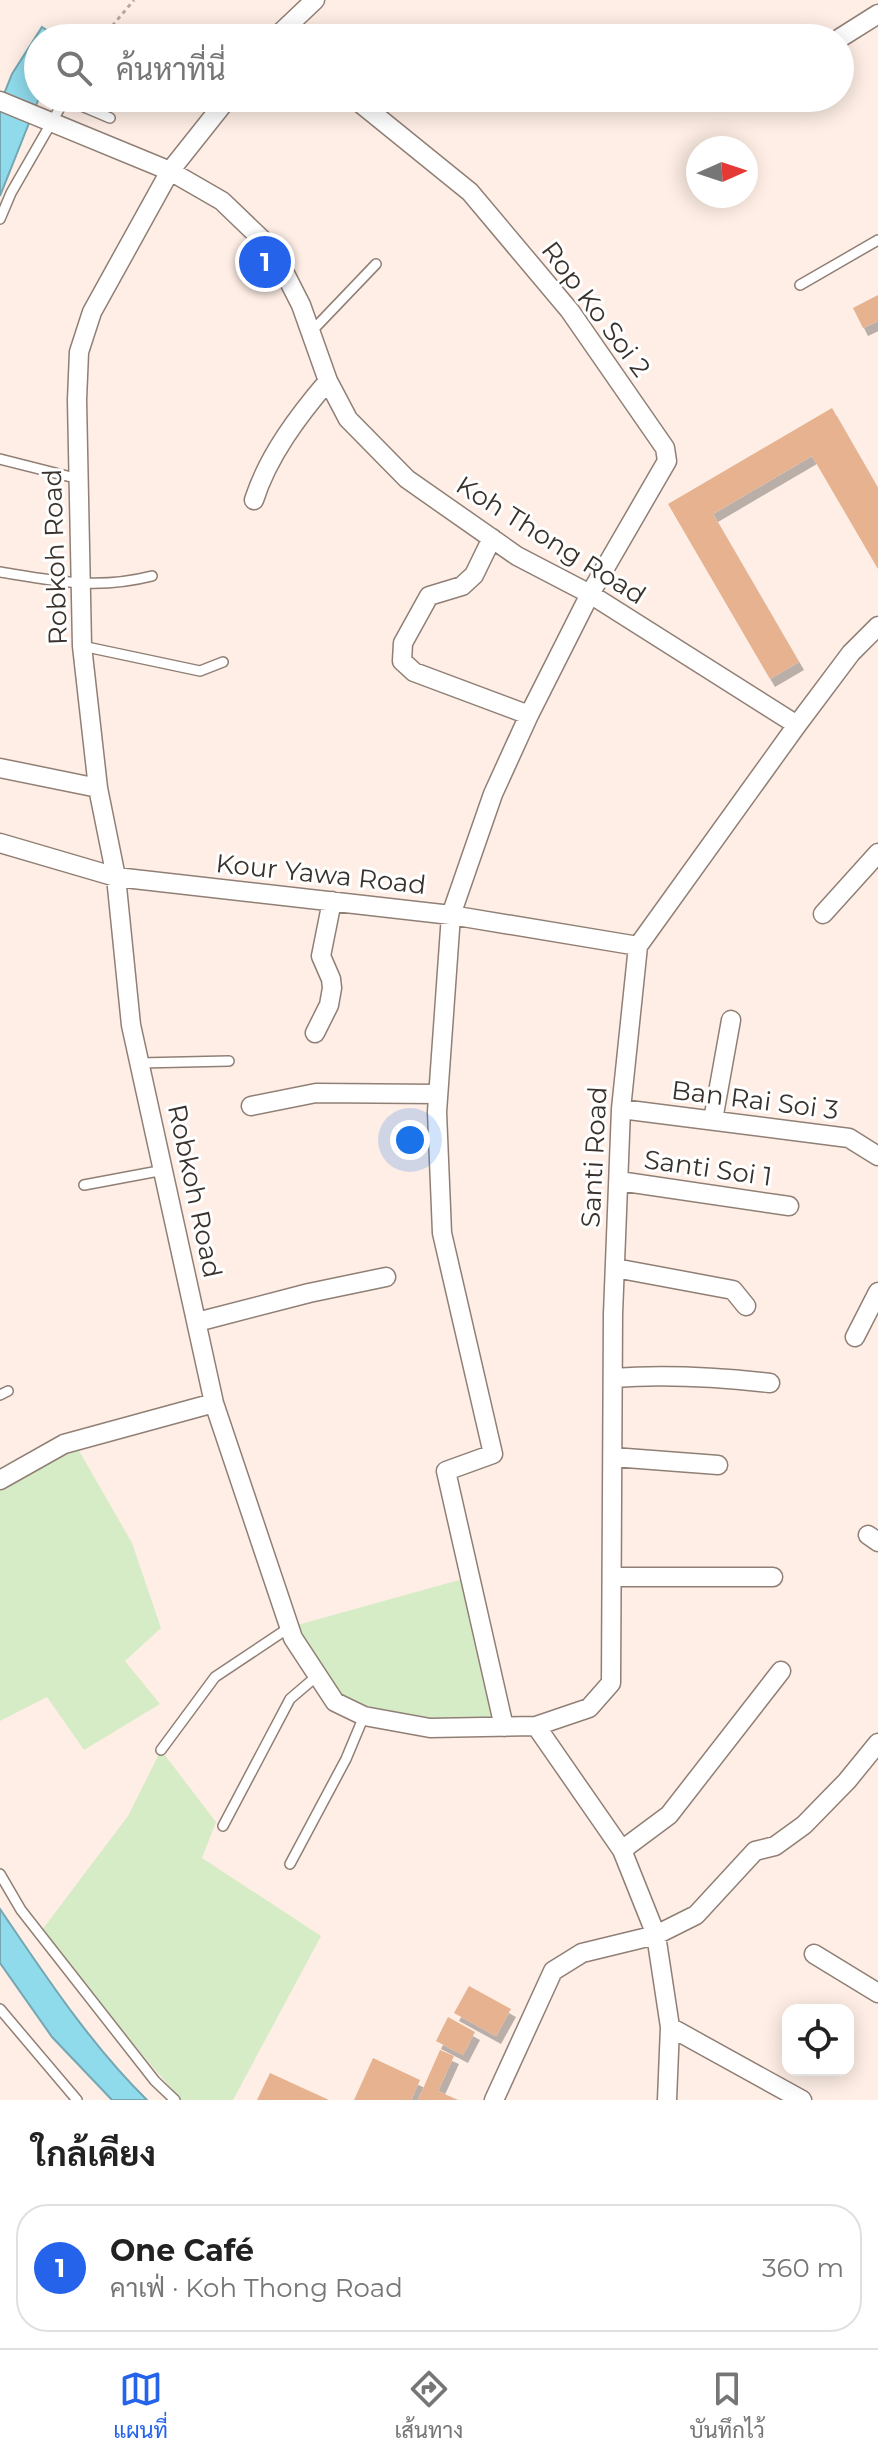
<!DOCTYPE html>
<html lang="th">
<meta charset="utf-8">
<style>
:root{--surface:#fff;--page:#f2f2f2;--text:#222;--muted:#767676;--line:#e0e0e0;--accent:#2563eb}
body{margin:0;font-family:Montserrat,Sarabun,sans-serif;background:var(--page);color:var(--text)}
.controls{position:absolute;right:24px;bottom:24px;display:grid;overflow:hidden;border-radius:16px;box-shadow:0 4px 20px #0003}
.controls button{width:72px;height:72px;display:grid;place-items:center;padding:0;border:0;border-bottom:2px solid var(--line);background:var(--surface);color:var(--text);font:40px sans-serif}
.compass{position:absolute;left:686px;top:136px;width:72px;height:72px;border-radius:50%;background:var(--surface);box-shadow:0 4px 20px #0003;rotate:87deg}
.you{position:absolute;left:410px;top:1140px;width:28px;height:28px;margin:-20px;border:6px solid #fff;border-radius:50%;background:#1a73e8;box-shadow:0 0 0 12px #1a73e833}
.badge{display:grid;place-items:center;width:52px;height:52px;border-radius:50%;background:var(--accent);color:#fff;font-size:26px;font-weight:700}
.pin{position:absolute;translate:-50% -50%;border:4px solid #fff;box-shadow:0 2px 8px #0006}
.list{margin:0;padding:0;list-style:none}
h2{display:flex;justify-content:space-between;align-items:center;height:104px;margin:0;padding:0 32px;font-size:34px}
h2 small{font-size:26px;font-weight:400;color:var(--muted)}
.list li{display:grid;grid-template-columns:52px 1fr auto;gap:24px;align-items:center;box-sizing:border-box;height:128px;margin:0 16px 16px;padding:0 16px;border:2px solid var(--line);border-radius:32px}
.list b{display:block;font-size:30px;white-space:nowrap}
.list p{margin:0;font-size:26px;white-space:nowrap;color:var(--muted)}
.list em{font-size:26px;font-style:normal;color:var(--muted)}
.icon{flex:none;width:44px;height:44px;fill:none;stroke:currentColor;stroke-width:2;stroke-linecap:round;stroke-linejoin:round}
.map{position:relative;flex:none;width:878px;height:2100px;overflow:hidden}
.search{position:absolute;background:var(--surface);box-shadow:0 4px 20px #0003;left:24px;right:24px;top:24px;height:88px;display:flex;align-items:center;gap:20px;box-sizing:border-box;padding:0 28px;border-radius:44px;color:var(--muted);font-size:30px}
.sheet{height:248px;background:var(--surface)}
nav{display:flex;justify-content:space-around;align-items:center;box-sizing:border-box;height:112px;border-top:2px solid var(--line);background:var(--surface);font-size:22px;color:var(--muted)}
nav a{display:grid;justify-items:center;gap:4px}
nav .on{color:var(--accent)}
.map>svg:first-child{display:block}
.green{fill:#d6ecc6}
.water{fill:#8fdaeb;stroke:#75a7b2;stroke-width:2}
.building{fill:#e7b28f;filter:url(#shadow)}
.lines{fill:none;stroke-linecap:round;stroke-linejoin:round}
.lane-casing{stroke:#907f75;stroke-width:12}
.street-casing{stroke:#907f75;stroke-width:21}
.path{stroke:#b5a9a1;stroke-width:3;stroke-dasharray:4 4;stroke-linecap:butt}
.lane{stroke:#fff;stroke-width:9}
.street{stroke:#fff;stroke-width:18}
.labels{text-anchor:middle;stroke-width:6;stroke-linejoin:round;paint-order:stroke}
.street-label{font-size:26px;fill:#38312c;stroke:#fff}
</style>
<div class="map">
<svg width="878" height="2100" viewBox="0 0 878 2100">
<defs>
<filter id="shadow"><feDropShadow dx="5" dy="8" stdDeviation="0" flood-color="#0004"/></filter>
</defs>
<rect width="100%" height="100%" fill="#feeee5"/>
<path class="green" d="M74,1442L132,1543L161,1628L125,1661L160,1704L84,1750L47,1697L0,1721V1484Z
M470,1577L504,1727L430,1728L335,1702L290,1627Z
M161,1750L216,1822L202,1858L321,1936L233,2100H181L39,1934L128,1816Z"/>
<path class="water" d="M42,27L59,38H38L39,98L0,196V104L12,74Z
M0,1909C45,1975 90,2044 147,2100H112L52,2037L0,1963Z"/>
<path class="building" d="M878,295V321L863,328L853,308Z
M832,408L878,488V569L812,456L713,514L799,662L770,679L668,504Z
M469,1986L511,2009L496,2036L454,2013Z
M448,2017L475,2032L463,2055L436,2041Z
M440,2050L454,2056L438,2091L458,2100H418Z
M373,2058L420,2080L411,2100H354Z
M270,2073L329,2100H257Z"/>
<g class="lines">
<defs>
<path id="lane" d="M0,219L11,193L65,99L110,118
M800,285L878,240
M310,333L376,264
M0,459L79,479
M0,572C55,581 97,590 152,576
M82,646L200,671L223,662
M140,1063L229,1061
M84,1185L164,1170
M0,1395L8,1391
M161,1750L215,1677L290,1627
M223,1826L290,1699L318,1675
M290,1864L346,1759L364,1716
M0,1874L21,1910L155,2081L175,2100
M0,2009L77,2100"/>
<path id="street" d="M275,38L315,0
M840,38L878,14
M228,98L170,171L92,312L79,352L77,400L82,646L98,788L116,877L131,1025L214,1403L293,1638L335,1702L364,1716L430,1728L536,1726L622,1850L656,1935L670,2027L667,2100
M354,98L470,192L570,311L665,448L667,461L590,594L529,715L493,794L451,915L437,1112L442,1233L493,1454L446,1471L504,1727
M0,101L170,171L222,201L273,250L301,305L328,381L348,419L407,479L517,556L590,594L797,725
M254,500C268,456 298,416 328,381
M492,538L474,575L462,586L429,596L403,643L402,661L414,672L529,715
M0,768L98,788
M0,843L116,877L451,915L638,946
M823,914L878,853
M315,1033L329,1005L332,988L331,979L321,956L332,901
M251,1106L316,1093L438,1094
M621,1109L849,1138L878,1156
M713,1120L731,1020
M619,1181L789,1206
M615,1268L733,1290L746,1306
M197,1322L309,1293L386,1277
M855,1337L878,1292
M613,1378C666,1374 717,1377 770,1383
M613,1457L718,1465
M0,1480L64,1444L214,1403
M868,1535L878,1542
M613,1577H773
M536,1726L589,1708L611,1683L613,1314L621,1109L638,946L797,725L851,653L878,626
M622,1850L669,1815L781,1671
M814,1954L878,1993
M670,2027L802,2100
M494,2100L553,1971L582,1953L656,1935L696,1915L755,1851L775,1846L804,1825L847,1781L878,1743"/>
</defs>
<use href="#lane" class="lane-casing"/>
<use href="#street" class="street-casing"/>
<path class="path" d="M102,38L134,0"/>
<use href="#lane" class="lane"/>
<use href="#street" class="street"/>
</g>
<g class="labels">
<g class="street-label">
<text transform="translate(596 309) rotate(53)" y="9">Rop Ko Soi 2</text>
<text transform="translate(551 540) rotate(32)" y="9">Koh Thong Road</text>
<text transform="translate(55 557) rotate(-92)" y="9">Robkoh Road</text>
<text transform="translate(321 874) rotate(6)" y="9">Kour Yawa Road</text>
<text transform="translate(755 1100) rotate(7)" y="9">Ban Rai Soi 3</text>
<text transform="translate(594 1157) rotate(-87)" y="9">Santi Road</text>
<text transform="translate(708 1168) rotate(8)" y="9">Santi Soi 1</text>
<text transform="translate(195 1191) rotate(78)" y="9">Robkoh Road</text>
</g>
</g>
</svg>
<div class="controls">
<button><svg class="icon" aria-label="locate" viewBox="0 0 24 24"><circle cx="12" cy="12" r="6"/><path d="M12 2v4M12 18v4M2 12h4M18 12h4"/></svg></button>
</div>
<svg class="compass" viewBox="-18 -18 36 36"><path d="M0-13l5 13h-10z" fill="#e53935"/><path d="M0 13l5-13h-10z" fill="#767676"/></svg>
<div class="you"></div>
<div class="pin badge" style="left:265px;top:262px">1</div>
<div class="search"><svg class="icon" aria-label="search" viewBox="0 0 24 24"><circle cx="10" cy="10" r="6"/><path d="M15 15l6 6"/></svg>ค้นหาที่นี่</div>
</div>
<section class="sheet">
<h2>ใกล้เคียง<small></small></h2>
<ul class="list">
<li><span class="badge">1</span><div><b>One Café</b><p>คาเฟ่ · Koh Thong Road</p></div><em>360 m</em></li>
</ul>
</section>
<nav>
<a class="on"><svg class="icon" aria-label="map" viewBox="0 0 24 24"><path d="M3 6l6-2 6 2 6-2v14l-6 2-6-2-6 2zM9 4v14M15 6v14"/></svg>แผนที่</a>
<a><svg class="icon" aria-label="directions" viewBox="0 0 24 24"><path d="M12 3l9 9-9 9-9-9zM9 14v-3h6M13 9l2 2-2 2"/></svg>เส้นทาง</a>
<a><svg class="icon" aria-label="saved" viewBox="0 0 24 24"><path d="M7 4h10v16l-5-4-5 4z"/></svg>บันทึกไว้</a>
</nav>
